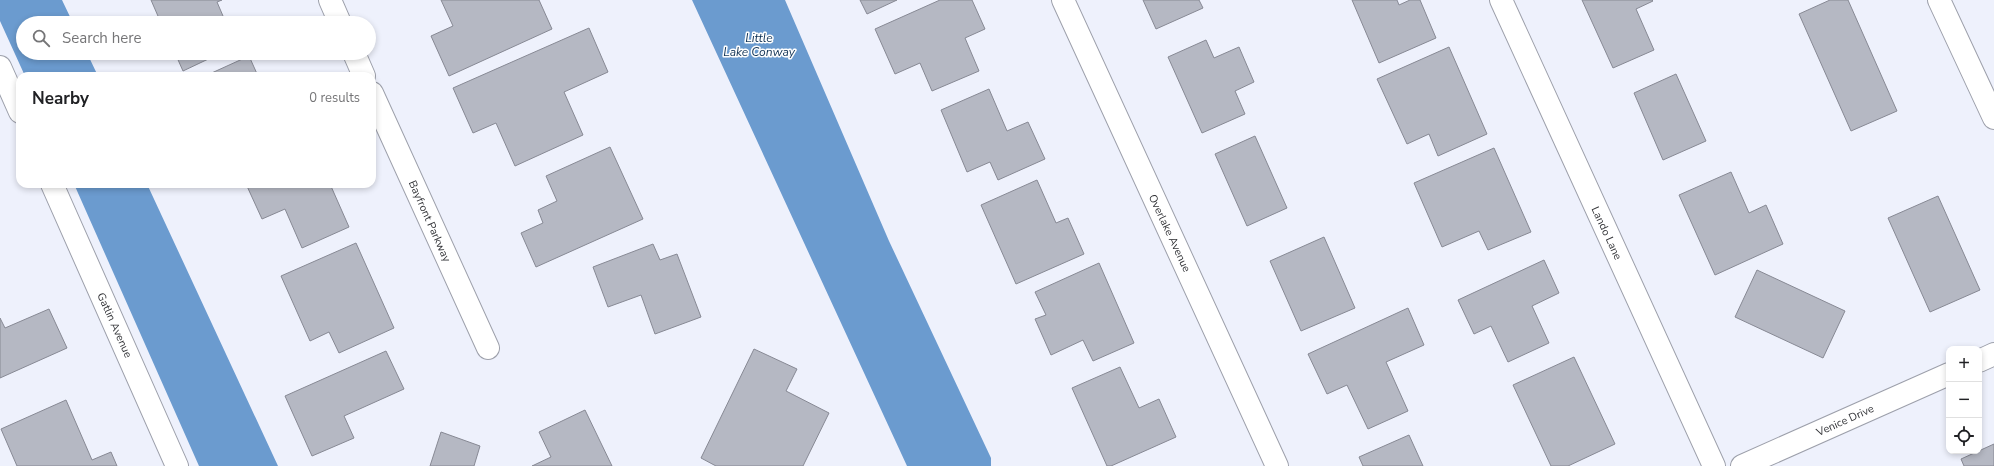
<!DOCTYPE html>
<meta charset="utf-8">
<style>
:root{--surface:#fff;--page:#f2f2f2;--text:#202124;--muted:#757577;--line:#e0e0e0}
body{margin:0;font-family:"Nunito Sans",sans-serif;background:var(--page);color:var(--text)}
.controls{position:absolute;right:12px;bottom:12px;display:grid;overflow:hidden;border-radius:8px;box-shadow:0 2px 6px #0003}
.controls button{width:36px;height:36px;display:grid;place-items:center;padding:0;border:0;border-bottom:1px solid var(--line);background:var(--surface);color:var(--text);font:20px sans-serif}
.list{margin:0;padding:0;list-style:none}
h2{display:flex;justify-content:space-between;align-items:center;height:52px;margin:0;padding:0 16px;font-size:17px}
h2 small{font-size:13px;font-weight:400;color:var(--muted)}
.icon{flex:none;width:22px;height:22px;fill:none;stroke:currentColor;stroke-width:2;stroke-linecap:round;stroke-linejoin:round}
.map{position:relative;flex:none;width:1994px;height:466px;overflow:hidden}
.search{position:absolute;background:var(--surface);box-shadow:0 2px 6px #0003;left:16px;top:16px;width:360px;height:44px;display:flex;align-items:center;gap:10px;box-sizing:border-box;padding:0 14px;border-radius:22px;color:var(--muted);font-size:15px}
.panel{position:absolute;background:var(--surface);box-shadow:0 2px 6px #0003;left:16px;top:72px;width:360px;height:116px;border-radius:12px}
.map>svg:first-child{display:block}
.water{fill:#6b9bcf}
.building{fill:#b5b8c3;stroke:#878994}
.lines{fill:none;stroke-linecap:round;stroke-linejoin:round}
.minor-casing{stroke:#9da0ab;stroke-width:24}
.tertiary-casing{stroke:#9da0ab;stroke-width:24}
.minor{stroke:#fff;stroke-width:22}
.tertiary{stroke:#fff;stroke-width:22}
.labels{text-anchor:middle;stroke-width:3;stroke-linejoin:round;paint-order:stroke}
.street-label{font-size:11px;fill:#333438;stroke:#fff}
.water-label{font-size:12px;font-style:italic;fill:#123457;stroke:#fff}
</style>
<div class="map">
<svg width="1994" height="466" viewBox="0 0 1994 466">
<rect width="100%" height="100%" fill="#eef1fc"/>
<path class="water" d="M0,0H62L73,23H23V53H87L98,76H25L0,21Z
M692,0H785L889,241L991,458V466H907Z
M74,184H147L278,466H199Z"/>
<path class="building" d="M151,0H222L217,2L226,23H161Z
M441,0H539L552,29L449,76L431,36L453,26Z
M860,0H897L867,14Z
M940,0H972L985,29L965,38L979,71L932,91L920,63L895,74L875,29Z
M1143,0H1199L1203,8L1156,29Z
M1352,0H1397L1399,5L1410,0H1420L1436,38L1379,63Z
M1582,0H1652L1653,1L1636,9L1654,50L1613,68Z
M1830,0H1848L1897,111L1851,131L1799,14Z
M589,28L608,72L564,92L583,135L515,166L496,123L473,133L453,88Z
M1206,40L1214,58L1239,47L1254,82L1235,91L1245,114L1202,133L1168,57Z
M1449,47L1487,134L1438,156L1429,134L1407,144L1377,79Z
M175,53H221L183,71Z
M249,56L258,76H205Z
M1676,74L1706,141L1663,160L1634,93Z
M989,89L1007,131L1028,122L1045,159L998,180L990,162L967,172L941,110Z
M1255,136L1287,208L1247,226L1215,154Z
M610,147L643,219L536,267L521,233L543,223L538,210L557,201L546,176Z
M1494,148L1531,232L1488,250L1479,231L1442,247L1414,183Z
M1731,172L1749,213L1766,205L1783,244L1715,275L1679,195Z
M1037,180L1056,223L1068,218L1084,254L1016,284L981,205Z
M246,184H330L349,227L302,248L285,209L262,219Z
M1938,196L1980,290L1930,312L1888,218Z
M1324,237L1355,308L1301,331L1270,261Z
M356,243L394,328L339,353L329,332L310,341L281,276Z
M653,244L660,260L677,254L701,317L655,334L641,295L608,307L593,267Z
M1544,260L1559,293L1532,306L1549,343L1508,362L1491,326L1474,334L1458,300Z
M1099,263L1134,343L1093,361L1083,340L1051,355L1035,319L1046,315L1035,292Z
M1757,270L1845,311L1823,358L1735,317Z
M1408,308L1424,345L1386,362L1408,411L1368,429L1347,385L1327,394L1308,354Z
M49,309L67,348L0,378V318L5,328Z
M754,349L797,369L786,391L829,413L803,466H716L701,458Z
M386,351L404,389L344,416L354,438L312,456L285,396Z
M1574,357L1615,444L1568,466H1551L1513,385Z
M1120,367L1139,408L1159,399L1176,437L1111,466H1107L1072,388Z
M66,400L92,460L111,452L117,466H17L1,429Z
M585,410L612,466H532L551,457L539,432Z
M441,432L480,446L474,466H430Z
M1409,435L1423,466H1363L1359,457Z
M1994,444V466H1964L1961,459Z"/>
<g class="lines">
<defs>
<path id="minor" d="M330,0L340,23
M1063,0L1277,466
M1501,0L1714,466
M354,53L364,76
M0,67L20,112
M372,93L488,348
M52,184L177,466
M1979,361L1994,354
M1742,466L1949,374"/>
<path id="tertiary" d="M1939,0L1994,118"/>
</defs>
<use href="#minor" class="minor-casing"/>
<use href="#tertiary" class="tertiary-casing"/>
<use href="#minor" class="minor"/>
<use href="#tertiary" class="tertiary"/>
</g>
<g class="labels">
<g class="street-label">
<text transform="translate(430 221) rotate(66)" y="4">Bayfront Parkway</text>
<text transform="translate(1170 233) rotate(65)" y="4">Overlake Avenue</text>
<text transform="translate(1607 233) rotate(65)" y="4">Lando Lane</text>
<text transform="translate(115 325) rotate(66)" y="4">Gatlin Avenue</text>
<text transform="translate(1845 420) rotate(-24)" y="4">Venice Drive</text>
</g>
<g class="water-label">
<text x="759" y="42">Little<tspan x="759" dy="14">Lake Conway</tspan></text>
</g>
</g>
</svg>
<div class="controls">
<button>+</button>
<button>−</button>
<button><svg class="icon" aria-label="locate" viewBox="0 0 24 24"><circle cx="12" cy="12" r="6"/><path d="M12 2v4M12 18v4M2 12h4M18 12h4"/></svg></button>
</div>
<div class="search"><svg class="icon" aria-label="search" viewBox="0 0 24 24"><circle cx="10" cy="10" r="6"/><path d="M15 15l6 6"/></svg>Search here</div>
<section class="panel">
<h2>Nearby<small>0 results</small></h2>
<ul class="list">
</ul>
</section>
</div>
